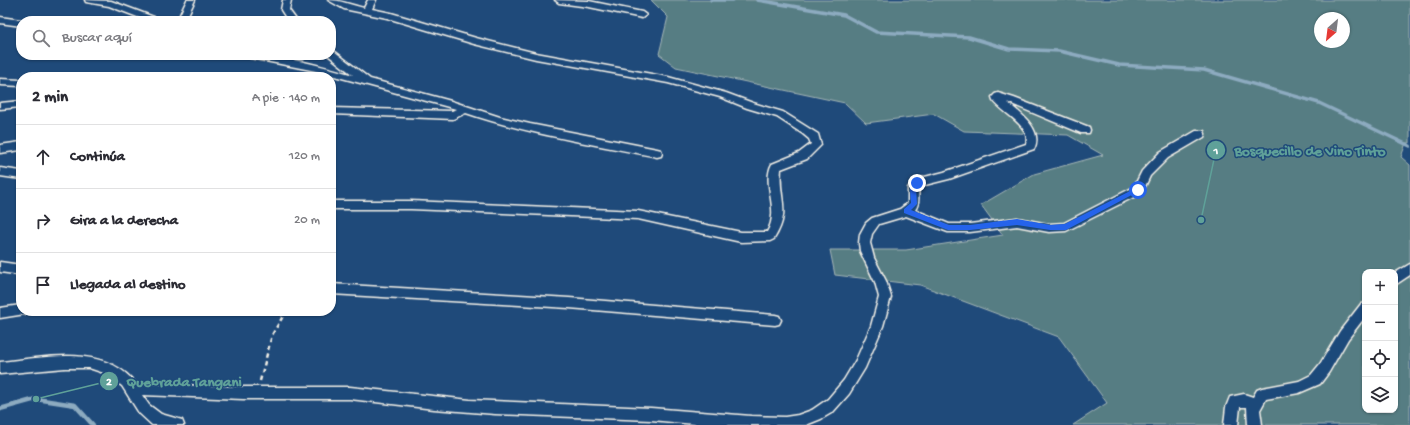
<!DOCTYPE html>
<html lang="es">
<meta charset="utf-8">
<style>
:root{--surface:#fff;--page:#f7f7f7;--text:#2b2b33;--muted:#7c7c81;--line:#e1e1e2}
body{margin:0;font-family:"Gochi Hand",sans-serif;background:var(--page);color:var(--text)}
.controls{position:absolute;right:12px;bottom:12px;display:grid;overflow:hidden;border-radius:8px;box-shadow:0 1px 3px #0004}
.controls button{width:36px;height:36px;display:grid;place-items:center;padding:0;border:0;border-bottom:1px solid var(--line);background:var(--surface);color:var(--text);font:20px sans-serif}
.compass{position:absolute;left:1314px;top:12px;width:36px;height:36px;border-radius:50%;background:var(--surface);box-shadow:0 1px 3px #0004;rotate:208deg}
.stop{position:absolute;width:12px;height:12px;margin:-9px;border:3px solid #2563eb;border-radius:50%;background:#fff}
.stop.end{background:#2563eb;border-color:#fff;box-shadow:0 1px 4px #0008}
.list{margin:0;padding:0;list-style:none}
h2{display:flex;justify-content:space-between;align-items:center;height:52px;margin:0;padding:0 16px;font-size:17px}
h2 small{font-size:13px;font-weight:400;color:var(--muted)}
.list li{display:grid;grid-template-columns:26px 1fr auto;gap:12px;align-items:center;box-sizing:border-box;height:64px;padding:0 16px;border-top:1px solid var(--line)}
.list b{display:block;font-size:15px;white-space:nowrap}
.list em{font-size:13px;font-style:normal;color:var(--muted)}
.icon{flex:none;width:22px;height:22px;fill:none;stroke:currentColor;stroke-width:2;stroke-linecap:round;stroke-linejoin:round}
.map{position:relative;flex:none;width:1410px;height:425px;overflow:hidden}
.search{position:absolute;background:var(--surface);box-shadow:0 1px 3px #0004;left:16px;top:16px;width:320px;height:44px;display:flex;align-items:center;gap:10px;box-sizing:border-box;padding:0 14px;border-radius:16px;color:var(--muted);font-size:15px}
.panel{position:absolute;background:var(--surface);box-shadow:0 1px 3px #0004;left:16px;top:72px;width:320px;height:244px;border-radius:16px}
.map>svg:first-child{display:block}
.green{fill:#577d83;stroke:#a6b7b6;fill-rule:evenodd}
.lines{fill:none;stroke-linecap:round;stroke-linejoin:round}
.stream-far1{stroke:#8dabc0;stroke-width:3.5}
.stream{stroke:#8dabc0;stroke-width:4.5}
.minor-casing{stroke:#f4f1e8;stroke-width:3}
.path{stroke:#f4f1e8;stroke-width:2.5;stroke-dasharray:4.5 3.5;stroke-linecap:butt}
.minor{fill:#1f4a7a;fill-rule:evenodd}
.route{fill:#2563eb}
.leader{fill:none;stroke:#5fa199;stroke-width:1.5}
.callout-dot{fill:#5fa199;stroke:#1f4a7a;stroke-width:1.5}
.mark-label{font-size:12px;text-anchor:middle;font-weight:bold;fill:#fff}
.callout-label{font-size:15px;text-anchor:middle;font-weight:bold;fill:#5fa199;stroke:#1f4a7a;stroke-width:3;stroke-linejoin:round;paint-order:stroke}
</style>
<div class="map">
<svg width="1410" height="425" viewBox="0 0 1410 425">
<rect width="100%" height="100%" fill="#1f4a7a"/>
<filter id="ink" filterUnits="userSpaceOnUse"><feTurbulence type="fractalNoise" baseFrequency=".025" numOctaves="2"/><feDisplacementMap in="SourceGraphic" scale="8" xChannelSelector="R" yChannelSelector="G"/><feConvolveMatrix kernelMatrix="1 2 1 2 8 2 1 2 1" color-interpolation-filters="sRGB"/></filter>
<g filter="url(#ink)">
<path class="green" d="M651,0H1410V143H1406L1401,157L1410,165V425H1073L1107,403L1059,337L920,285L835,275L830,250H906L1003,235L981,205L1034,174L1103,155L1068,135L964,131L934,114L866,123L845,103L676,67L659,54L668,17ZM1320,18H1344V42H1320ZM1365,272H1395V410H1365Z"/>
<g class="lines">
<path class="stream-far1" d="M711,0H733
M757,0L844,15L876,32L969,37L1009,49L1059,51L1119,65L1204,70L1319,103L1410,146"/>
<path class="stream" d="M0,409L36,399L75,405L93,425"/>
<defs>
<path id="minor" d="M85,0L111,1L159,19L160,21H148L109,6L86,2Z
M187,0H195L185,21H177Z
M283,0H291L289,10L297,21H288L281,10Z
M328,0C341,0 351,5 364,8L368,0H376L372,9L391,13L476,38L536,53L668,77L726,93L753,103L783,112L818,134L821,145L807,159L781,169C778,199 792,210 774,239L770,241L741,242L638,219L411,209H331V201H411L638,211L741,232H767C781,209 761,184 772,164L799,153L811,144L809,139L803,134L777,117L747,108L720,97L668,83L536,59L474,44L387,18L344,9Z
M555,0L589,1L642,12L646,15L642,18L589,7L559,3Z
M0,17L21,20L24,21H21V26L0,23Z
M331,50L334,51L370,79L451,101L500,117L530,124L657,149L661,150L662,153L661,156L657,157C593,144 528,134 466,113L453,119L331,114V108L452,111L456,109L316,71L250,58L245,55C282,55 318,65 353,75L328,55H331Z
M0,79L21,80V86L0,85Z
M998,93L1014,98L1089,127L1090,130L1089,133H1081L1007,102C1020,113 1044,130 1034,149L949,179L921,186C915,193 922,200 915,210L949,224H970L1017,218L1049,224L1064,223L1134,187L1142,171L1160,152L1196,131H1204L1205,134L1204,137L1168,158L1150,176L1142,193L1066,231L1049,232L1017,226L970,232H948L906,216L879,224L872,234L870,243L874,258L886,281L891,297L883,326L865,368L849,394L833,412L821,419L806,425H705L651,420L495,414L434,409L350,399H243L142,395L149,405L161,414L182,420L184,425H152L139,413L122,386L104,373L89,368H65L0,374V362C44,358 105,343 136,384L243,387H350L470,400L651,408L751,416L785,417L798,415L812,410L828,399L844,380L856,360L871,326L879,297L875,282L860,251L859,243L860,234L866,223L872,218L900,209L908,203V188L913,180L944,172L1026,144C1032,126 1001,112 993,100L992,97L995,94Z
M21,101V107L0,109V103Z
M21,142V150L0,153V145Z
M0,168L21,171V179L0,176Z
M0,262L21,265V275L0,272Z
M1410,264V275L1395,285V273Z
M331,284L569,298L775,315L779,316L781,320L779,324L775,325L569,308L331,294Z
M1365,303V317L1348,339L1329,372L1320,384L1299,393L1266,399L1260,410L1262,425H1248L1247,407H1240L1238,425H1224L1226,407L1230,397L1244,394L1253,397L1257,390L1262,388L1299,381L1311,375L1320,364L1340,331L1361,304Z
M21,305V311H27L25,314L0,318V308Z"/>
</defs>
<use href="#minor" class="minor-casing"/>
<path class="path" d="M260,381L272,335L286,311"/>
<use href="#minor" class="minor"/>
</g>
</g>
<path class="route" d="M915,181H919L920,183L916,188L917,204L911,210L949,225H970L1017,219L1050,225L1065,224L1136,188H1141V190L1066,230H1050L1017,225L970,230H948L904,213V209L911,203L910,188Z"/>
<path class="leader" d="M1201 220L1216 150M36 399L109 381"/>
<g class="callout-dot">
<circle cx="1201" cy="220" r="4"/>
<circle cx="36" cy="399" r="4"/>
<circle cx="1216" cy="150" r="10"/>
<circle cx="109" cy="381" r="10"/>
</g>
<g class="mark-label">
<text x="1216" y="154">1</text>
<text x="109" y="385">2</text>
</g>
<g class="callout-label">
<text x="1310" y="155">Bosquecillo de Vino Tinto</text>
<text x="184" y="386">Quebrada Tangani</text>
</g>
</svg>
<div class="controls">
<button>+</button>
<button>−</button>
<button><svg class="icon" aria-label="locate" viewBox="0 0 24 24"><circle cx="12" cy="12" r="6"/><path d="M12 2v4M12 18v4M2 12h4M18 12h4"/></svg></button>
<button><svg class="icon" aria-label="layers" viewBox="0 0 24 24"><path d="M12 4l9 5-9 5-9-5zM3 14l9 5 9-5"/></svg></button>
</div>
<svg class="compass" viewBox="-18 -18 36 36"><path d="M0-13l5 13h-10z" fill="#e53935"/><path d="M0 13l5-13h-10z" fill="#7c7c81"/></svg>
<div class="stop" style="left:1138px;top:190px"></div>
<div class="stop end" style="left:917px;top:183px"></div>
<div class="search"><svg class="icon" aria-label="search" viewBox="0 0 24 24"><circle cx="10" cy="10" r="6"/><path d="M15 15l6 6"/></svg>Buscar aquí</div>
<section class="panel">
<h2>2 min<small>A pie · 140 m</small></h2>
<ul class="list">
<li><svg class="icon" aria-label="ahead" viewBox="0 0 24 24"><path d="M12 20V5M6 11l6-6 6 6"/></svg><div><b>Continúa</b></div><em>120 m</em></li>
<li><svg class="icon" aria-label="right" viewBox="0 0 24 24"><path d="M7 20v-9h11M14 6l5 5-5 5"/></svg><div><b>Gira a la derecha</b></div><em>20 m</em></li>
<li><svg class="icon" aria-label="arrive" viewBox="0 0 24 24"><path d="M6 21V4h12l-3 4 3 4H6"/></svg><div><b>Llegada al destino</b></div></li>
</ul>
</section>
</div>
